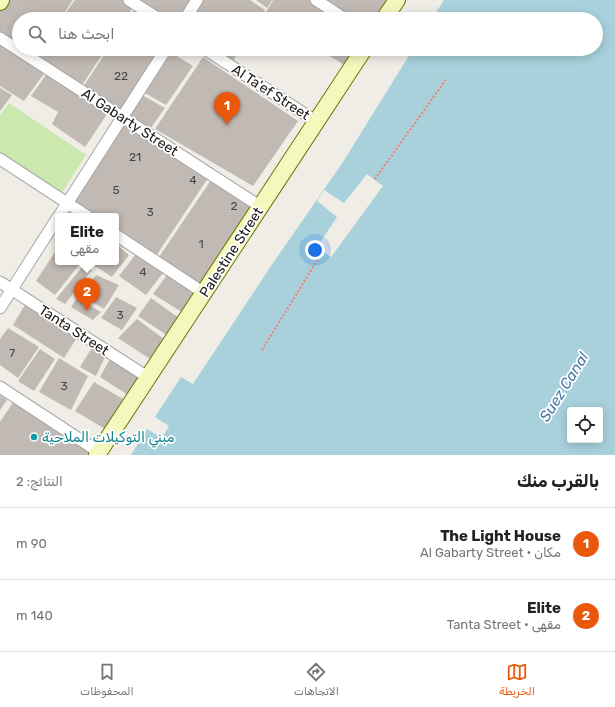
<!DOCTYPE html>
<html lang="ar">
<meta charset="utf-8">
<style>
:root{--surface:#fff;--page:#f6f6f6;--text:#222;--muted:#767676;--line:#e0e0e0;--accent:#ea580c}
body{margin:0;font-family:Rubik,Cairo,sans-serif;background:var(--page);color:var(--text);direction:rtl}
.controls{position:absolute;right:12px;bottom:12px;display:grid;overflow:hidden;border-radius:4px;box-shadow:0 2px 10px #0003}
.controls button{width:36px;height:36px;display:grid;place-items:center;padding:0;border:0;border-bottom:1px solid var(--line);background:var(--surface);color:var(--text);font:20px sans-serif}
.you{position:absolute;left:315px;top:250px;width:14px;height:14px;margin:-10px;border:3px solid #fff;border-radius:50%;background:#1a73e8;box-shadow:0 0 0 6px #1a73e833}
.badge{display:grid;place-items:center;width:26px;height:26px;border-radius:50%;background:var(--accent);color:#fff;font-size:13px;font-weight:700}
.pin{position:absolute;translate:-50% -33px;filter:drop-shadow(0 1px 2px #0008)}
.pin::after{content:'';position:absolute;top:21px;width:14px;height:12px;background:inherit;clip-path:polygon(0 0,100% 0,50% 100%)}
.popup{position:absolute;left:55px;top:213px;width:64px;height:52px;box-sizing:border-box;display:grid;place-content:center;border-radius:4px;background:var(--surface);filter:drop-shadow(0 1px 3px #0005);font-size:13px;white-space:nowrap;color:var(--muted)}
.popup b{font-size:15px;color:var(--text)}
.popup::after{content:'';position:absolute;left:50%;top:100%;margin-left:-8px;border:8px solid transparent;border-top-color:var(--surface)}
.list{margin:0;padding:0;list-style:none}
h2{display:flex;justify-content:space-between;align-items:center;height:52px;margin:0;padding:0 16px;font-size:17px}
h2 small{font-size:13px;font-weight:400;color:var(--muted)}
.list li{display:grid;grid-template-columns:26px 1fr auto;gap:12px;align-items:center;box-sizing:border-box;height:72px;padding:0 16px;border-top:1px solid var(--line)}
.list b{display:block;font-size:15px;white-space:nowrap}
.list p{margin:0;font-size:13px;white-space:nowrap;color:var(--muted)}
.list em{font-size:13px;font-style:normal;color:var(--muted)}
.icon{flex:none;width:22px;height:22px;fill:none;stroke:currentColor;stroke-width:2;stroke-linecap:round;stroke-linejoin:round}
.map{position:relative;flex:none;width:615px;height:455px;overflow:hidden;direction:ltr}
.search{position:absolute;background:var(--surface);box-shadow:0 2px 10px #0003;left:12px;right:12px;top:12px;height:44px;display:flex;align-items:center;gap:10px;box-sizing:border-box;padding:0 14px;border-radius:22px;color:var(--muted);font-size:15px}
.sheet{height:196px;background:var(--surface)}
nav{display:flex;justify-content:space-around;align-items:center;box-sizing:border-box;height:56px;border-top:1px solid var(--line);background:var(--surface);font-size:11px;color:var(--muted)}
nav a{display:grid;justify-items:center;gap:2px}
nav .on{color:var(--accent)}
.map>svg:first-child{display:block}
.grass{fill:#cbe9ae}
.water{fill:#a8d1dc;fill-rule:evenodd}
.pier{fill:#f0ede6}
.building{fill:#c1b9b3}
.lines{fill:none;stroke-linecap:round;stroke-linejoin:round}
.street-casing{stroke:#a7a7a7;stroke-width:13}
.secondary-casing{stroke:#6a7608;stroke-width:18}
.path{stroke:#f67e71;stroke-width:2;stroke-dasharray:2 2;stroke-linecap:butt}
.street{stroke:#fff;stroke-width:11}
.secondary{stroke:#f5f8bc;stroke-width:16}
.culture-dot{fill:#0f9aa8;stroke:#fff;stroke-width:1.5}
.labels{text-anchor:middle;stroke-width:3.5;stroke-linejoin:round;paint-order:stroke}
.number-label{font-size:12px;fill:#484645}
.street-label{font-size:14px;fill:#202020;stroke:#fff}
.culture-label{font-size:14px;fill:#0d838f;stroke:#fff;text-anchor:start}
.water-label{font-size:15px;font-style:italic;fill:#4b79a6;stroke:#fff}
</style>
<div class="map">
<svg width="615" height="455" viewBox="0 0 615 455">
<rect width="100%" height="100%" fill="#f0ede6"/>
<path class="grass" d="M9,103L86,155L61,194L0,155V116Z"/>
<path class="water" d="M444,0H615V455H131L147,429L162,438L169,426L155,417L181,377L193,384L271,266L343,162L413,49H596V19H432ZM570,410H600V440H570Z"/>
<path class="pier" d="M367,174L383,186L331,257L317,247L337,217L317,201L324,190L344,203Z"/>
<path class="building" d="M4,0H73L60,19H19V46L0,34V7Z
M75,0H123L133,7L125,19H61Z
M139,0H190L178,19H169Z
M202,0H250L265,10L259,19H189Z
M256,0H272L267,8Z
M273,0H310L340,19H267L263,17Z
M319,0H394L382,19H348Z
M135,9L152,19H128Z
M0,41L46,71L24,101L0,86Z
M25,49H106L82,85Z
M108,49H162L121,113L83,87Z
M216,49H240L233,61Z
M317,49H361L348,67Z
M169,51L193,66L166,105L143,92Z
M203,57L298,121L253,186L155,129Z
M48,72L109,111L85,147L52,124L58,112L31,96Z
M0,88L12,95L0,111Z
M142,95L165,108L150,129L128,116Z
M124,124L208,178L156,256L116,229V216H96L74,201Z
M211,180L255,208L202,287L159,257Z
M116,244L129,255L112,277L89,262H116Z
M57,249L58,250V262H75L79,265L55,295L36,281Z
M136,254L163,273L146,295L119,276Z
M83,266L92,270L65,304L56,299Z
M96,275L119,285L104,309L81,295Z
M167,275L198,293L185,314L153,294Z
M116,297L137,308L122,330L101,318Z
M77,298L101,312L93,320L71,307Z
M151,298L179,318L168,336L138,316Z
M26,303L78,336L64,358L13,325Z
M137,319L164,339L153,361L118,338Z
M8,328L39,347L18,378L0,365V339Z
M93,346L106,355L96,376L80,367Z
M40,349L55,359L34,391L18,381Z
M111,357L139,377L128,395L100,377Z
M59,358L88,376L71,410L39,392Z
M94,382L123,399L105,429L75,411Z
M0,395L7,400L0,410Z
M14,401L92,452L90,455H0V422Z"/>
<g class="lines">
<defs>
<path id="street" d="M129,0L159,19
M316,0L345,19
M185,19L197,0
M0,38L261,207
M205,49L317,122
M0,159L87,216
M59,216L166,49
M116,235L204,293
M0,282L149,378
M0,308L58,217
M0,387L99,452"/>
<path id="secondary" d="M0,2L1,0
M384,19L397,0
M97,455L364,49"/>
</defs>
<use href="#street" class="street-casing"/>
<use href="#secondary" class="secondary-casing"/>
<path class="path" d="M375,179L447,78
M262,350L323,251"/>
<use href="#street" class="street"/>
<use href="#secondary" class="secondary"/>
</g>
<circle class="culture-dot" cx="34" cy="437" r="4"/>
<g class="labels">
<g class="number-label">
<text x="121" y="80">22</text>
<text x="135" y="161">21</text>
<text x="193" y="184">4</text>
<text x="116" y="194">5</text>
<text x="234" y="210">2</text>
<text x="150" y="216">3</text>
<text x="201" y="248">1</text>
<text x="143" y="276">4</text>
<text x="120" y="319">3</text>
<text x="12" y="357">7</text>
<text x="64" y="390">3</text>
</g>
<g class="street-label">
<text transform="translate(271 92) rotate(33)" y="5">Al Ta'ef Street</text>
<text transform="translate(130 122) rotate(33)" y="5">Al Gabarty Street</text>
<text transform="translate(231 252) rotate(-57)" y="5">Palestine Street</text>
<text transform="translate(74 330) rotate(33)" y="5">Tanta Street</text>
</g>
<g class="culture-label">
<text x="42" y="442">مبني التوكيلات الملاحية</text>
</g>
<g class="water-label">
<text transform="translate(564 387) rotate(-58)" y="5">Suez Canal</text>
</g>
</g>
</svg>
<div class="controls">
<button><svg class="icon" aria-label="locate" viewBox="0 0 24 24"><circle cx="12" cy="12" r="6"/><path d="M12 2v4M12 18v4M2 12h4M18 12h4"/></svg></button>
</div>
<div class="you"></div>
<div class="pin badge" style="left:227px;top:125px">1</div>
<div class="pin badge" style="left:87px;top:311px">2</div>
<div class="popup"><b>Elite</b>مقهى</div>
<div class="search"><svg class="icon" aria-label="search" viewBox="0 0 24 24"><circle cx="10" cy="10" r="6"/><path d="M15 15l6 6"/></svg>ابحث هنا</div>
</div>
<section class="sheet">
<h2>بالقرب منك<small>النتائج: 2</small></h2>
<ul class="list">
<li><span class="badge">1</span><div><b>The Light House</b><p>مكان · Al Gabarty Street</p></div><em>90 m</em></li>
<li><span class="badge">2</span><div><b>Elite</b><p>مقهى · Tanta Street</p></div><em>140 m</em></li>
</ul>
</section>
<nav>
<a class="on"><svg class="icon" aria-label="map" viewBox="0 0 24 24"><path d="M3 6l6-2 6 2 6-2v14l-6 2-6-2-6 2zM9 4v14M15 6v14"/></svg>الخريطة</a>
<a><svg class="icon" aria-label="directions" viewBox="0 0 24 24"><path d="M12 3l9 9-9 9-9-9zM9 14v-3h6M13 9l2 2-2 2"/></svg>الاتجاهات</a>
<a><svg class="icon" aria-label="saved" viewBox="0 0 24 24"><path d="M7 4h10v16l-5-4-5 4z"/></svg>المحفوظات</a>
</nav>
